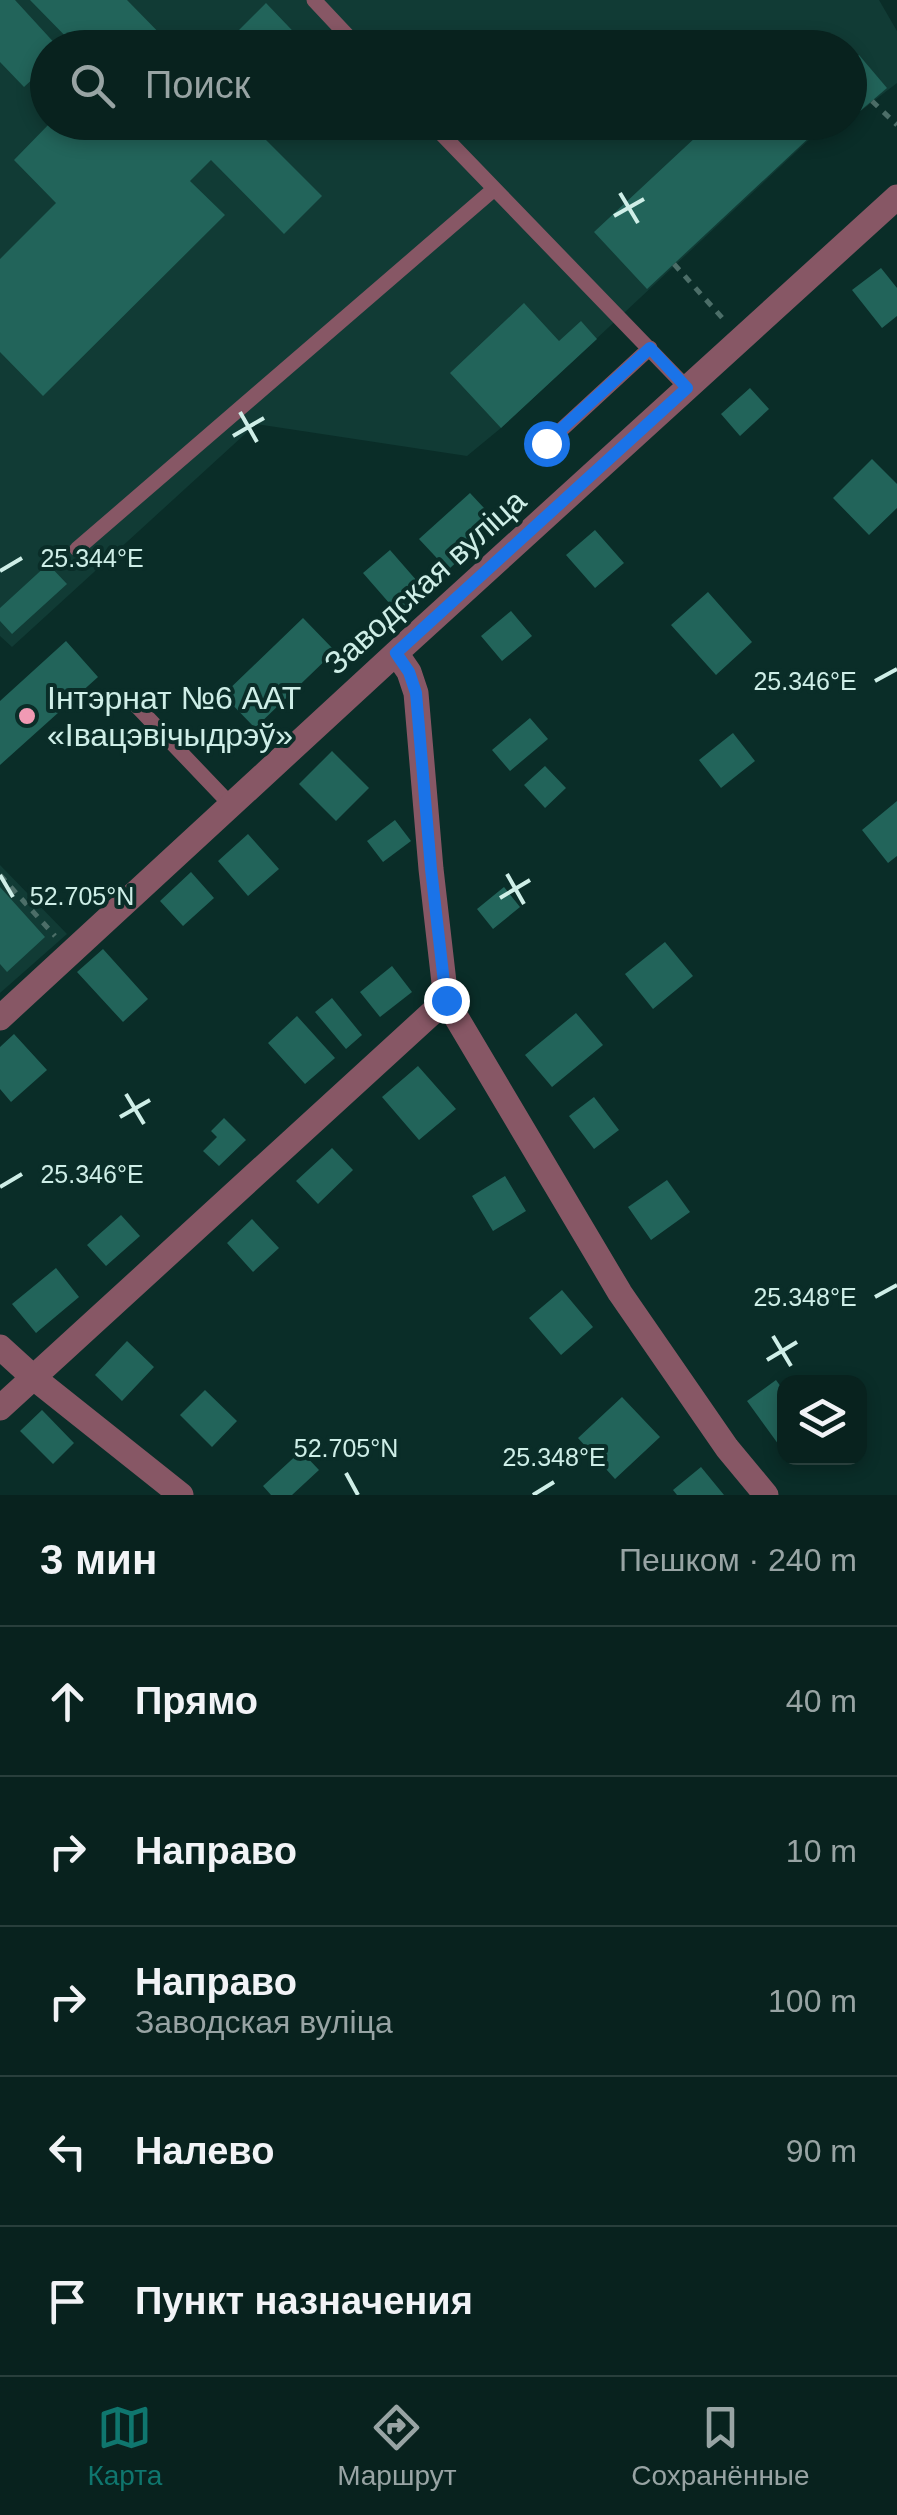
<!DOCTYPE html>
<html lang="ru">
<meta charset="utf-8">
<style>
:root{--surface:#08221e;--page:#112a27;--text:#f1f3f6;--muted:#98a4a4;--line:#293f3c;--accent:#0f766e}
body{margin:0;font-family:Arial,sans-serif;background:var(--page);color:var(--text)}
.controls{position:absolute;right:30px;bottom:30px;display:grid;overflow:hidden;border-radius:20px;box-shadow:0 5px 15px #0003}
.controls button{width:90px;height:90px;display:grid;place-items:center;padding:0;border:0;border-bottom:2px solid var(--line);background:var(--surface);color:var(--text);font:50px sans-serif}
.stop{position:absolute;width:30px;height:30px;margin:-22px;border:8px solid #1a73e8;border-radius:50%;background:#fff}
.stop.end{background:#1a73e8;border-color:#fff;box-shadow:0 2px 10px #0008}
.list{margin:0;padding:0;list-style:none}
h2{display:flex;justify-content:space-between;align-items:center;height:130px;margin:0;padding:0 40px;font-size:42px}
h2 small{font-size:32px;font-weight:400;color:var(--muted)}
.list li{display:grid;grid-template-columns:65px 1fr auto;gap:30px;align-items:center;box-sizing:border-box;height:150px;padding:0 40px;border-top:2px solid var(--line)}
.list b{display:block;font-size:38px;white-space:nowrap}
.list p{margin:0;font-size:32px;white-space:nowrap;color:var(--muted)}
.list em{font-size:32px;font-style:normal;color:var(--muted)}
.icon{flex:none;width:55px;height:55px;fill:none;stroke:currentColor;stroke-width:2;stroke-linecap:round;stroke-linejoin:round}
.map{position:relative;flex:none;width:897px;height:1495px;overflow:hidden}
.search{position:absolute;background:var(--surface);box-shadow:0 5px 15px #0003;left:30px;right:30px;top:30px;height:110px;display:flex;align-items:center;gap:25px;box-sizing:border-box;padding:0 35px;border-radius:55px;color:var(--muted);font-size:38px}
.sheet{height:880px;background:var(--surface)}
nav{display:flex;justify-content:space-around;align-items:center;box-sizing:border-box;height:140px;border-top:2px solid var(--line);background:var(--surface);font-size:28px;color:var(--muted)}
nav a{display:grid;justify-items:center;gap:5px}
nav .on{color:var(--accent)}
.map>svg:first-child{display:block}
.built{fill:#113b35}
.building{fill:#22645a}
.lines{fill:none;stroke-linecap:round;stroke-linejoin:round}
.path{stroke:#4c6e68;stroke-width:5;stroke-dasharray:8 8;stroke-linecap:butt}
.service{stroke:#875765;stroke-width:15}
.minor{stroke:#875765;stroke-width:25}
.route{stroke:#1a73e8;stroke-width:12}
.ticks{fill:none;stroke:#ceeee7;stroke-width:4}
.poi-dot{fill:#f19ab4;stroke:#0a2d28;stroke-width:4}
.labels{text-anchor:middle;stroke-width:8;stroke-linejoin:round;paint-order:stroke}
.street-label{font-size:32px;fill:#ceeee7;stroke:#0a2d28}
.poi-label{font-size:32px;fill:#ceeee7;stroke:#0a2d28;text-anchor:start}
.ticks-label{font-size:25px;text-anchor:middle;fill:#ceeee7;stroke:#0a2d28;stroke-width:8;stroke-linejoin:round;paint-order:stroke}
</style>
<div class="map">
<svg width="897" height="1495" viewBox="0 0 897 1495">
<rect width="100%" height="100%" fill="#0a2d28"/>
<path class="built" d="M0,0H879L897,31V83L853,117L850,112V48H48V122L827,123L501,428L467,456L256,424L12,647L0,636Z
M0,865L67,934L0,993Z"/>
<path class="building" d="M0,0H15L59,48H48V65L24,87L0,62Z
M30,0H127L174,48H77Z
M266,3L309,48H221Z
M859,55L887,88L853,117L850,112V63Z
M51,122H256L252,126L322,196L284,234L211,160L190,181L225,215L43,396L0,352V259L56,203L14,160Z
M712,122H759L775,139L793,122H800L812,135L647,289L594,232Z
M881,268L897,288V316L882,328L852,290Z
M524,303L559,341L581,321L597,339L501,428L450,373Z
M750,388L769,409L740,436L721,414Z
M872,459L897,484V508L869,535L833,498Z
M470,493L498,523L448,570L419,539Z
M595,530L624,563L595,588L566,555Z
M390,550L424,589L397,612L363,573Z
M48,564L67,584L12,634L0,621V608Z
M708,592L752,642L716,675L671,625Z
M511,611L532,636L502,661L481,636Z
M303,618L335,651L255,728L223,695Z
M66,641L98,677L0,765V701Z
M530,718L548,739L510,771L492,750Z
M733,733L755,761L721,788L699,760Z
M332,751L369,788L336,821L299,784Z
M545,766L566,788L545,808L524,785Z
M897,801V856L888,863L862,830Z
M395,820L411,841L383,862L367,841Z
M248,834L279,869L248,896L218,861Z
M191,872L214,898L183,926L160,901Z
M0,887L45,937L7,972L0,964Z
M504,887L520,907L493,929L477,909Z
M665,942L693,976L653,1009L625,974Z
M103,949L148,999L123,1022L77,972Z
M392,966L412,992L380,1017L360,992Z
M332,998L362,1035L346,1049L315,1012Z
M576,1013L603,1045L552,1087L525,1055Z
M297,1016L335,1058L305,1084L268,1043Z
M14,1034L47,1070L11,1102L0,1089V1047Z
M418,1066L456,1109L419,1140L382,1097Z
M594,1097L619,1130L594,1149L569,1116Z
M224,1118L246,1140L219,1166L203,1151L217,1137L211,1131Z
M332,1148L353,1170L318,1204L296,1181Z
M505,1176L526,1211L493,1231L472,1196Z
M667,1180L690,1212L651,1240L628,1207Z
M121,1215L140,1236L106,1266L87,1245Z
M252,1219L279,1248L253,1272L227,1243Z
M56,1268L79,1297L36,1333L12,1304Z
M562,1290L593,1327L561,1355L529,1318Z
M127,1341L154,1367L122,1401L95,1375Z
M776,1380L784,1391V1452L747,1401Z
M205,1390L237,1421L212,1447L180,1415Z
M622,1397L660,1437L615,1479L578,1438Z
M42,1410L74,1443L53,1464L20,1431Z
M301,1451L319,1470L292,1495H271L263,1486Z
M701,1467L724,1495H677L673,1490Z"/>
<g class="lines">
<path class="path" d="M872,101L897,125
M674,264L725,321
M0,875L55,936"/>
<path class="service" d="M314,0L359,48
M430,122L687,388
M547,443L650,348
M77,549L493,190
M129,698L231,805"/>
<path class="minor" d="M396,653L409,672L416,693L431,869L446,1000L620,1293L727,1448L766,1495
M0,1018L396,653L897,197
M0,1347L34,1378L181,1495
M0,1408L446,1000"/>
</g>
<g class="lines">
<path class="route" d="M446,1000L431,869L416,693L409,672L396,653L687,388L650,348L546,443"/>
</g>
<path class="ticks" d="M620,193L638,223M614,216L644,199M240,412L257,442M233,436L264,418M0,571L22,558M875,681L897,669M507,874L524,904M0,875L13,897M500,898L530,880M126,1094L144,1124M120,1117L150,1100M0,1187L22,1174M875,1297L897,1285M773,1336L791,1366M767,1360L797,1342M346,1473L358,1495M533,1495L554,1482"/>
<circle class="poi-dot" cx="27" cy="716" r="10"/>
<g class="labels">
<g class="street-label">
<text transform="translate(425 582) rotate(-42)" y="11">Заводская вуліца</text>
</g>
<g class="poi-label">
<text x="47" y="709">Інтэрнат №6 ААТ<tspan x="47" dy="37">«Івацэвічыдрэў»</tspan></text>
</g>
</g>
<g class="ticks-label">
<text x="92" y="567">25.344°E</text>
<text x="805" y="690">25.346°E</text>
<text x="82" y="905">52.705°N</text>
<text x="92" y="1183">25.346°E</text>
<text x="805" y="1306">25.348°E</text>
<text x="346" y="1457">52.705°N</text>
<text x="554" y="1466">25.348°E</text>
</g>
</svg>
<div class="controls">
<button><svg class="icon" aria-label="layers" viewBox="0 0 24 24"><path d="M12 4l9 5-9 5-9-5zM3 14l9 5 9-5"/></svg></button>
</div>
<div class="stop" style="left:546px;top:443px"></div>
<div class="stop end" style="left:446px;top:1000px"></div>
<div class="search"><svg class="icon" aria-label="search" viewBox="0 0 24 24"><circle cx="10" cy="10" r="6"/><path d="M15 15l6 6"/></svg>Поиск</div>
</div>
<section class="sheet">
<h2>3 мин<small>Пешком · 240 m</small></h2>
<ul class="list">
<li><svg class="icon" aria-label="ahead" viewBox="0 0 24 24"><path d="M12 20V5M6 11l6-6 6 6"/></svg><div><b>Прямо</b></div><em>40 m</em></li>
<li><svg class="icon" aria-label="right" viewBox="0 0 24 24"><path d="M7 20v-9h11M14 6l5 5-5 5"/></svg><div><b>Направо</b></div><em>10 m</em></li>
<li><svg class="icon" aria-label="right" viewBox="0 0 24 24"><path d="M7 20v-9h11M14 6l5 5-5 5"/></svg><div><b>Направо</b><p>Заводская вуліца</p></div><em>100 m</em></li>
<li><svg class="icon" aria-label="left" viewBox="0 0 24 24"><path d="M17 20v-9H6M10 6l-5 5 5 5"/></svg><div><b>Налево</b></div><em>90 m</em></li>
<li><svg class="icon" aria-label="arrive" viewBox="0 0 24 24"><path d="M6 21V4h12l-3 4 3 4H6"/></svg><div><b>Пункт назначения</b></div></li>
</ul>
</section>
<nav>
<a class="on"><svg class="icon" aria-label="map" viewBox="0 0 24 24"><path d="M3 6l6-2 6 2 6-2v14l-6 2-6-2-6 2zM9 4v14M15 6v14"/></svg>Карта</a>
<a><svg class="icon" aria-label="directions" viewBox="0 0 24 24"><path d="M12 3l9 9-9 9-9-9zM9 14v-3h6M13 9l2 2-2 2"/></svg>Маршрут</a>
<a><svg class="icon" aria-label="saved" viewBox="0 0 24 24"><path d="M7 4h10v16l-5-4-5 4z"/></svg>Сохранённые</a>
</nav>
